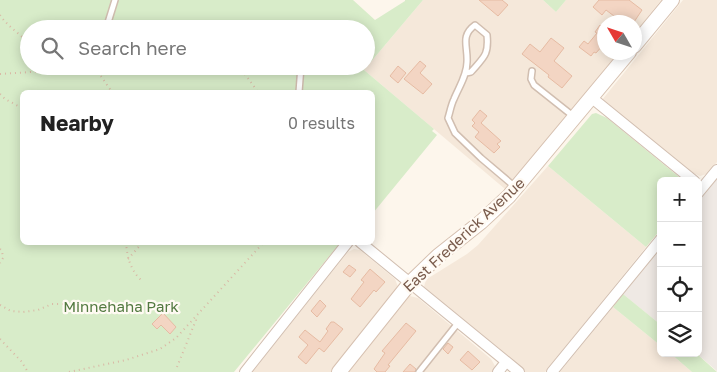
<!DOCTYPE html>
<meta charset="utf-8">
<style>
:root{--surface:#fff;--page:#f6f6f6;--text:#222;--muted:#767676;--line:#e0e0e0}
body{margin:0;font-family:"Golos Text",sans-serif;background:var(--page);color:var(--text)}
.controls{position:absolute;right:15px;bottom:15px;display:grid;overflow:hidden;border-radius:8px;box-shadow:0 2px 12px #0003}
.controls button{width:45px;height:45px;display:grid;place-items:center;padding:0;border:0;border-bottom:1px solid var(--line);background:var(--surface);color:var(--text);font:25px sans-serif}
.compass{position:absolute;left:597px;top:15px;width:45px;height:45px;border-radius:50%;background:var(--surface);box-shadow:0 2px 12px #0003;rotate:309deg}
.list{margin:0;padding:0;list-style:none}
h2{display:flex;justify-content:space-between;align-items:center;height:65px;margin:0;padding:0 20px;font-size:21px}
h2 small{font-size:16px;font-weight:400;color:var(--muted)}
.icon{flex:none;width:28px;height:28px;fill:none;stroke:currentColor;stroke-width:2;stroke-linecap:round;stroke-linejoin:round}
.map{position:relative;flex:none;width:717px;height:372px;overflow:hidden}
.search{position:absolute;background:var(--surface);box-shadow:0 2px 12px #0003;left:20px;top:20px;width:355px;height:55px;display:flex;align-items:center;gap:12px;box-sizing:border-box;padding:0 18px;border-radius:28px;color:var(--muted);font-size:19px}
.panel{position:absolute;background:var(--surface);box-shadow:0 2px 12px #0003;left:20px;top:90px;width:355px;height:155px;border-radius:8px}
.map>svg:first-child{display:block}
.residential{fill:#f5e8da}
.industrial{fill:#efe9e4}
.green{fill:#d8ecc9;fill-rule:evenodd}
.building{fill:#f3d5c3;stroke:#e6bba3}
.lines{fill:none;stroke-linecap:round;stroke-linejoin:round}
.service-casing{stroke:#d1beb0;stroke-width:8}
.minor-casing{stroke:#d1beb0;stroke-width:12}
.secondary-casing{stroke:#d6c0b0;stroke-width:16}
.path{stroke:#d9b8a5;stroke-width:2;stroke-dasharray:1 4;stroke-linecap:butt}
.service{stroke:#fff;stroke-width:5}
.minor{stroke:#fff;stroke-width:10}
.secondary{stroke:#fff;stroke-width:14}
.labels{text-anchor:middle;stroke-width:4.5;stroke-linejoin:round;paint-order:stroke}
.street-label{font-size:15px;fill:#7a5c4d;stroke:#fffaf3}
.park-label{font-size:15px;fill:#537a41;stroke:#fffaf3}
</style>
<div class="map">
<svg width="717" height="372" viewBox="0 0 717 372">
<rect width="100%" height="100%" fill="#fdf6ec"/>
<path class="residential" d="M423,0H543L556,12L566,0H661L635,33L634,22H604V52L618,53L518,177L505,189L364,70Z
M683,0H717V162L707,174L700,176L693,173L602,100Z
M548,166L646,247L545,372H525L428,292L424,287L425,283L427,279L467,254L478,245Z
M354,249L360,250L395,279L398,287L331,372H252L348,252Z
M410,296L418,298L491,359L495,366L492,372H346L406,298Z
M613,307L661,346V353H670L692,372H560Z"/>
<path class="industrial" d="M717,179V371L696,353H698V202Z
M661,248V325L623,294Z"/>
<path class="green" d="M0,0H353L375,20L405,1V0H423L364,70L434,129L432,131L437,135L373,213L372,92H22V242L340,243L234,372H0ZM29,29H366V66H29Z
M543,0H566L556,12Z
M596,113L607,118L684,181H661V229L646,247L548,166L592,114Z
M623,294L661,325V346L613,307Z
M670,353H696L717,372H692Z"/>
<path class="building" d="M479,0H502L508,5L498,16Z
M599,0H629L642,10L634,22H622L606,10L602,15L593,7Z
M604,24V39L600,43L603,45L596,53L594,52L591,56L579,47L584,41L588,44L597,33L595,32L600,25L602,27Z
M551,38L564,48L554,61L572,76L562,88L548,77L549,75L522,54L530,44L540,52Z
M420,61L426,66L420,73L432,84L423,94L404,79Z
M398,66L406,73L398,83L390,76Z
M480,110L487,116L481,123L501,141L497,144L500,147L494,153L475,137L479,132L472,126L475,123L472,120Z
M349,265L356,270L350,277L343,272Z
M370,269L385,282L376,292L374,290L360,307L351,299L364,282L361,280Z
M320,300L326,306L317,317L311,311Z
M163,313L176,327L170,334L161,325L157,329L152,324Z
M331,322H334L343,329L324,352L319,348L306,364L298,357L308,345L299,337L305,330L320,342L328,331L326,329Z
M406,323L416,331L388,365L390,366L385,372H377L374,369L385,353L382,351Z
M448,343L453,347L448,354L443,349Z
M468,351L480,362L472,370L460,360Z
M410,364L416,369L415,372H403Z"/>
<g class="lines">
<defs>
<path id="service" d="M106,29L115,0
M532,71L531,79L534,85L573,116
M466,73L471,72C484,57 489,55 487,35L475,25C460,36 468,46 467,62C467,75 459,87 454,99C451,105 450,112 448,118L455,133L481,158L514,186
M299,92L301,66
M419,372L458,323"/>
<path id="minor" d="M592,98L694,181
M698,193L717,170
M360,242L519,372
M245,372L348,242
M498,372L506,362
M552,372L661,239"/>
<path id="secondary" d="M634,46L672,0
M339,372L410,283L438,256L481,222L509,196L629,52"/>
</defs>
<use href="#service" class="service-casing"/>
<use href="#minor" class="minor-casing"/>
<use href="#secondary" class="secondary-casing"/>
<path class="path" d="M0,15C8,27 19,33 29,43
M57,66L63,70
M239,66L258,92
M98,72L112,92
M0,74L63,70H89L98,72L105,66
M0,94L5,99L22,108
M126,242C127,257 130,269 141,280
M0,249L2,251L3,258L0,263
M128,259L143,242
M0,305L11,311L23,312L38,310L52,304H71L84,309
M0,339L21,361L28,372
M177,367L196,320L195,317
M69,372L126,360L160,349L176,338L264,242"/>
<use href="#service" class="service"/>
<use href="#minor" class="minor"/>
<use href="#secondary" class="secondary"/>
</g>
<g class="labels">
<g class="street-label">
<text transform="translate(464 235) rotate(-43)" y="5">East Frederick Avenue</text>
</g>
<g class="park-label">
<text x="121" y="312">Minnehaha Park</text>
</g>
</g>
</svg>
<div class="controls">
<button>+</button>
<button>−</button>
<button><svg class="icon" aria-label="locate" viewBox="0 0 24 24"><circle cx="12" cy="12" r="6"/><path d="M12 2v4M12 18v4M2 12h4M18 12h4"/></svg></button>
<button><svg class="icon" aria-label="layers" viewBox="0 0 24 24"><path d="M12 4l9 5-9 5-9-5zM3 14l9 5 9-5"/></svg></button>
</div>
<svg class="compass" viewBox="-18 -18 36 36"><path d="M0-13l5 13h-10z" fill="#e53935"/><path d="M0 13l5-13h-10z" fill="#767676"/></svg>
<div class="search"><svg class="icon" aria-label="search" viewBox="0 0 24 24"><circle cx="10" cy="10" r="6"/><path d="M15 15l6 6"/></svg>Search here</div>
<section class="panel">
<h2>Nearby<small>0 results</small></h2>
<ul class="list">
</ul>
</section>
</div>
